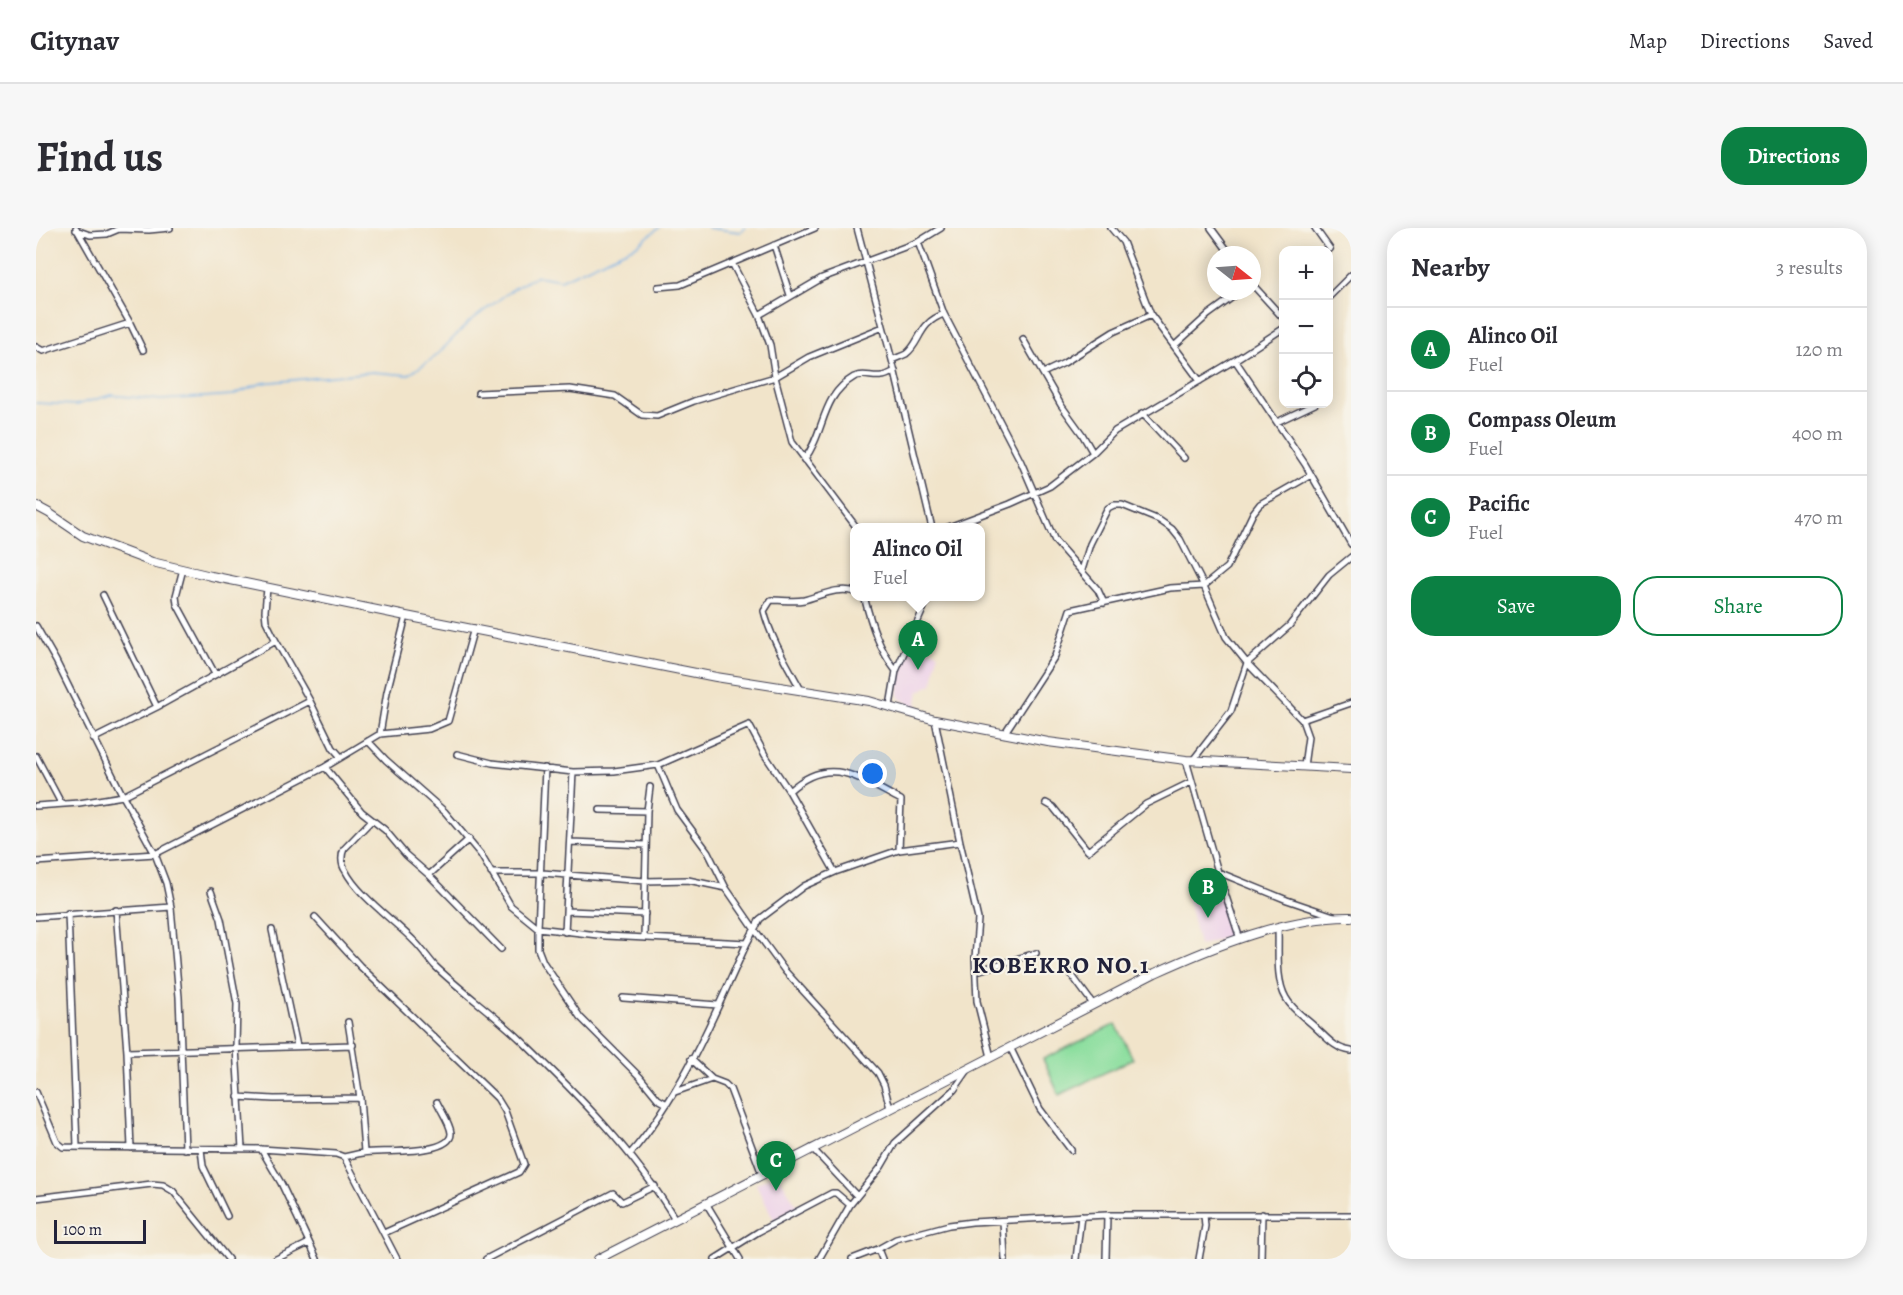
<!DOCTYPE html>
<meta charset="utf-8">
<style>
:root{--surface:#fff;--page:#f7f7f7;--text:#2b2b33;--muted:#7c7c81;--line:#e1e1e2;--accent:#0b8043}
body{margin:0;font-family:Alegreya,serif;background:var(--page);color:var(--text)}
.controls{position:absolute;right:18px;top:18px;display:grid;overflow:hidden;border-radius:12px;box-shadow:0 3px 15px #0003}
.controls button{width:54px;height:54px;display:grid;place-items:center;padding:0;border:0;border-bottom:2px solid var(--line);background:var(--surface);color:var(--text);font:30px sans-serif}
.compass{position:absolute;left:1171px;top:18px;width:54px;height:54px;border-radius:50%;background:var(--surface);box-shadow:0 3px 15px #0003;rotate:107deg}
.scale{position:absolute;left:18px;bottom:15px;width:92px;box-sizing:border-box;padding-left:6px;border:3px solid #22223b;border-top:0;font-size:16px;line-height:21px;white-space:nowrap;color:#22223b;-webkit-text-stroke:4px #f7f3e8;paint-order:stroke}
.you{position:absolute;left:837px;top:546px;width:21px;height:21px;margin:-15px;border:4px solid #fff;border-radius:50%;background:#1a73e8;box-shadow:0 0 0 9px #1a73e833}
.badge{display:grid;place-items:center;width:39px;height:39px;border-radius:50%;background:var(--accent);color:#fff;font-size:20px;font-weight:700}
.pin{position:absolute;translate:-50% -50px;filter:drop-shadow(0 2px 3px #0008)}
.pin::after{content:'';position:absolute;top:32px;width:21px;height:18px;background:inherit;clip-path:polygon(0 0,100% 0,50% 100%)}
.popup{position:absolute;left:814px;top:295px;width:135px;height:78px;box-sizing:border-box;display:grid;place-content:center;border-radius:12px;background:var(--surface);filter:drop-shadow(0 2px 4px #0005);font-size:20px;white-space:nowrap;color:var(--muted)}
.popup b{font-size:22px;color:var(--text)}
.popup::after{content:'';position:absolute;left:50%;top:100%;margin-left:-12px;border:12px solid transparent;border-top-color:var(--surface)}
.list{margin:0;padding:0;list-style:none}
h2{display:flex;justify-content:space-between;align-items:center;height:78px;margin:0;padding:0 24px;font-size:26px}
h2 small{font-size:20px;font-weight:400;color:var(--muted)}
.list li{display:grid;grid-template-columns:39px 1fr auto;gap:18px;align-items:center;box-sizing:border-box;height:84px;padding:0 24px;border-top:2px solid var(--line)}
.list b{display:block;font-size:22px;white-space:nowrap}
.list p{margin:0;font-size:20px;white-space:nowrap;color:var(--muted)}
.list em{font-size:20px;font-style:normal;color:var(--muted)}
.actions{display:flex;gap:12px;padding:18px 24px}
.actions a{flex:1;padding:14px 0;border:2px solid var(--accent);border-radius:24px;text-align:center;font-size:21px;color:var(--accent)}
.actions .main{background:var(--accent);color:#fff}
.icon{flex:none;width:33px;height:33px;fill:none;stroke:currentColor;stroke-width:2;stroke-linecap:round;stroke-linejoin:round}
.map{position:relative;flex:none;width:1315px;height:1031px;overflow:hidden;border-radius:24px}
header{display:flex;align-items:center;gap:36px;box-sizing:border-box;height:84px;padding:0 30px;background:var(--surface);border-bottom:2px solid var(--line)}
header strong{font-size:28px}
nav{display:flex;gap:33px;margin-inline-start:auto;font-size:21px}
.intro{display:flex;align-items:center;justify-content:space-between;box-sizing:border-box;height:144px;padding:0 36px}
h1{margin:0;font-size:42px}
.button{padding:15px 27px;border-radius:24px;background:var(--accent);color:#fff;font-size:21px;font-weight:700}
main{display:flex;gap:36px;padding:0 36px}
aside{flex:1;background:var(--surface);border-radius:24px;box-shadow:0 3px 15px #0003}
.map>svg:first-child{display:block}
.built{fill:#edd0e9}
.green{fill:#8bde9e;stroke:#56806c;stroke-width:1.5}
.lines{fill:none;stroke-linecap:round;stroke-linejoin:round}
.stream{stroke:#75afe6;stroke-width:1.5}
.street-casing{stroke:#413f50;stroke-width:8}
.secondary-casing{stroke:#413f50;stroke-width:10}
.street{stroke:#fff;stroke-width:5}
.secondary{stroke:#fff;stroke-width:8}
.labels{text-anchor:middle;stroke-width:4.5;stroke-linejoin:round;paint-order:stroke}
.district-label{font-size:24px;font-weight:bold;letter-spacing:1.5px;fill:#22223b;stroke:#f7f3e8}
</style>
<header>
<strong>Citynav</strong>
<nav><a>Map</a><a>Directions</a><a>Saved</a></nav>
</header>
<div class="intro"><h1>Find us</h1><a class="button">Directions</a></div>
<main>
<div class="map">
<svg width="1315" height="1031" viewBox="0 0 1315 1031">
<rect width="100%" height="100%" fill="#f7f3e8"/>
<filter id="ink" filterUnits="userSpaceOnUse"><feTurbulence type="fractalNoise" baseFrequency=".0167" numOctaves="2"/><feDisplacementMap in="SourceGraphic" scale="12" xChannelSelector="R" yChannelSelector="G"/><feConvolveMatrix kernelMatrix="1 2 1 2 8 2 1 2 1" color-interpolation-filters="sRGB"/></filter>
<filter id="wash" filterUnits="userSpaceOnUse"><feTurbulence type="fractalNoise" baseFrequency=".008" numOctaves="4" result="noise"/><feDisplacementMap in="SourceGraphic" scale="24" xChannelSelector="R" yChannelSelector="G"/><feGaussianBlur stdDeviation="1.35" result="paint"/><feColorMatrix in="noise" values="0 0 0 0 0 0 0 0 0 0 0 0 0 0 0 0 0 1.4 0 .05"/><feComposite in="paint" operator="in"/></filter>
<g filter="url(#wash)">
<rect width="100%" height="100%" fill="#f1e4ca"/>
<path class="built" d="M877,415L902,425L897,456L883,463L880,480L873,477L865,471L862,465L863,452Z
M1177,647L1197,707L1163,718L1149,658Z
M741,945L762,979L738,992L720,956Z"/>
<path class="green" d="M1080,796L1097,831L1023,867L1007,831Z"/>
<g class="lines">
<path class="stream" d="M672,0L704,4L709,0
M0,175L40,177L75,167L125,172L197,167L226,155L337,144L372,147L399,129L432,95L477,61L501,48L525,52L601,17L623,0"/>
</g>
</g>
<g filter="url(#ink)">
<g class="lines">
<defs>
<path id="street" d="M40,0L94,95L107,122
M821,0L856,132L896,300
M1075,0L1087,14L1115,87L1164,153
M1175,0L1195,27
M1279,0L1294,21
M40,2L54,7L71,6L83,1L113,2L134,0
M882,14L908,86L985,234L1019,313L1062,362L1068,375
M738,17L754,67
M696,35L723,87
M1216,56L1248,91
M622,59L644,57L779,0
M1292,70L1315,47
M987,111L1025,177L1046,206L1057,225
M1138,118L1172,87L1205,63
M0,119L7,123L94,95
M856,132C860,130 866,128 870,126C885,115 882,95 908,86
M1199,132L1269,236L1315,316
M1007,145L1028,135L1077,104L1115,87
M442,165L534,161L579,168L606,187L621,188L658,173L739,149L773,129L847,99
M1292,165V167
M1106,185L1148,230
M1241,194L1279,176
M768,232C790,203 784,169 818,149C828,144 836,150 846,148C850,148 855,145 859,143
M821,300L756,214L739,149L734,117L723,87L786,50L882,14L905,0
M910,300L974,276L1014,258L1057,225L1079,203L1199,132L1248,100
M147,341L140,368L141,376L179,446
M1046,342L1054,316L1072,280L1078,277H1086L1123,292L1136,301L1144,311L1168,358L1190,409L1211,435L1266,492L1272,509L1268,538
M231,360L229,383L230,393L240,413L274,473L297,520L305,529
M67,367L121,479
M828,368C835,396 843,421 860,443
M0,398L20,433L87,568L119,626L130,655L135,679L143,769L149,921
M765,462C751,436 735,411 728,383L735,372C746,372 758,374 768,372C784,368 803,358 819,364
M854,478L860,443L893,368
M899,492L924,614L942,691L939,730L941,773L955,829
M1266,492L1315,475
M344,506L351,464L370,388
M968,506L1019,428L1034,382L1134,360L1168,358L1191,339L1217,285L1224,276L1275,247
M57,511L121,479L240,413
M332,513L350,532L409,584L445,627L475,678L502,700L570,708L711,715
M421,526L456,535L537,544L578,543L622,537L713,497L729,527L753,563L799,644
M0,528L25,575
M1150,532L1182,644L1204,711
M1157,532L1195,483L1211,435L1253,398L1293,347L1315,329
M622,537L641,582L672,624L690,660L719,702L749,743L842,845L848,857L854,880
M289,539L326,584L349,602L370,627L393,647L465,721
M509,540L502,700V721L507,734L544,789L604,849L622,871L631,876
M753,563C794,525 824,551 865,572L863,622
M1010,575L1017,579L1052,623L1110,576L1155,554
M0,578L43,575L87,568L274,473
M564,582L611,583
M335,593L308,621C305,627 305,636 309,642C322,668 358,692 379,714C386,721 392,730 399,738C426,764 458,786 485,812C542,867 598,923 639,991
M535,614L610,617
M0,634L119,626L289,539L344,506L393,501L412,493L438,400
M1182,644L1251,672L1298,688
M455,645H506L609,653L652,652L690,660
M393,647L433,611
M175,663L185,691L201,776L200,819L206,921
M80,682L91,824L95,920
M532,683L609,686
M32,685L41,918
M0,689L135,679
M279,689L324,738L461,870L469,883L488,936L483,944L348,1005
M1242,700C1243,721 1239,751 1250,770C1257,783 1270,790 1280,800C1291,810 1299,821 1315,823
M236,702L261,818
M529,704L537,544
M608,709L611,583L614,559
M1032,742L1057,776
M941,743L1000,725
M587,770L682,777
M312,794L324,870L328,924
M974,819L1004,881L1035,922
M91,824L317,817
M655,831L676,851L689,856L694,861L726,946
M0,864L21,914L27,919L225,921L300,926L308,929L361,1031
M639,864L676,851
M202,869L238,871L324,870
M776,920L821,968
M165,921L167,938L191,988
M225,921L245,955L281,1031
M594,926C647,865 678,787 711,715L724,691L768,658L799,644L863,622L924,614
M308,929C314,928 320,926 327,925C341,922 416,928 415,905C414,895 405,883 401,874
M0,970L116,956L127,957L137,963L192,1031
M670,975L704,1031
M967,993L969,1031
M842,1021L846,1031
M240,1031L273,1015
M450,1031L577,965L586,974L619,958
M679,1031L722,1004L796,965H800L814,977
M783,1031L814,977L845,939L859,915L918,862L932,842
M816,1031L842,1021L860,1011L913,997L936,994L1071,987H1315
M1040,1031L1045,988
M1070,1031L1071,987
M1163,1031L1169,998L1168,987
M1225,1031L1226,986"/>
<path id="secondary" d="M0,278L13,285L47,308L116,334L175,348L370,388L680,449L833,473L899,492L1012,514L1150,532L1315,541
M562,1031L1119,745C1176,719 1252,688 1315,689"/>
</defs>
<use href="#street" class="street-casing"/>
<use href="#secondary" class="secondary-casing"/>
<use href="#street" class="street"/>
<use href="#secondary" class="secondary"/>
</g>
</g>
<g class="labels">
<g class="district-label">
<text x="1025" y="745">KOBEKRO NO.1</text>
</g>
</g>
</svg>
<div class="controls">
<button>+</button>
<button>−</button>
<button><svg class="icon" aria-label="locate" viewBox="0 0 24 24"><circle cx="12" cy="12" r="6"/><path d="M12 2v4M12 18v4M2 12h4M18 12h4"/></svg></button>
</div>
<svg class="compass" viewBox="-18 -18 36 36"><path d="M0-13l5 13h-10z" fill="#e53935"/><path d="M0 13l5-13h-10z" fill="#7c7c81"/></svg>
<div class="scale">100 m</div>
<div class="you"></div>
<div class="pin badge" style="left:882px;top:442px">A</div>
<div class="popup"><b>Alinco Oil</b>Fuel</div>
<div class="pin badge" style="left:1172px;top:690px">B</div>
<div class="pin badge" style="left:740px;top:963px">C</div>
</div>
<aside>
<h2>Nearby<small>3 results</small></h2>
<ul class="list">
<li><span class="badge">A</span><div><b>Alinco Oil</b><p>Fuel</p></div><em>120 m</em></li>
<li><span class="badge">B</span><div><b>Compass Oleum</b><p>Fuel</p></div><em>400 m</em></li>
<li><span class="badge">C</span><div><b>Pacific</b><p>Fuel</p></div><em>470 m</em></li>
</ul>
<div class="actions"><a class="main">Save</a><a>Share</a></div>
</aside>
</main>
